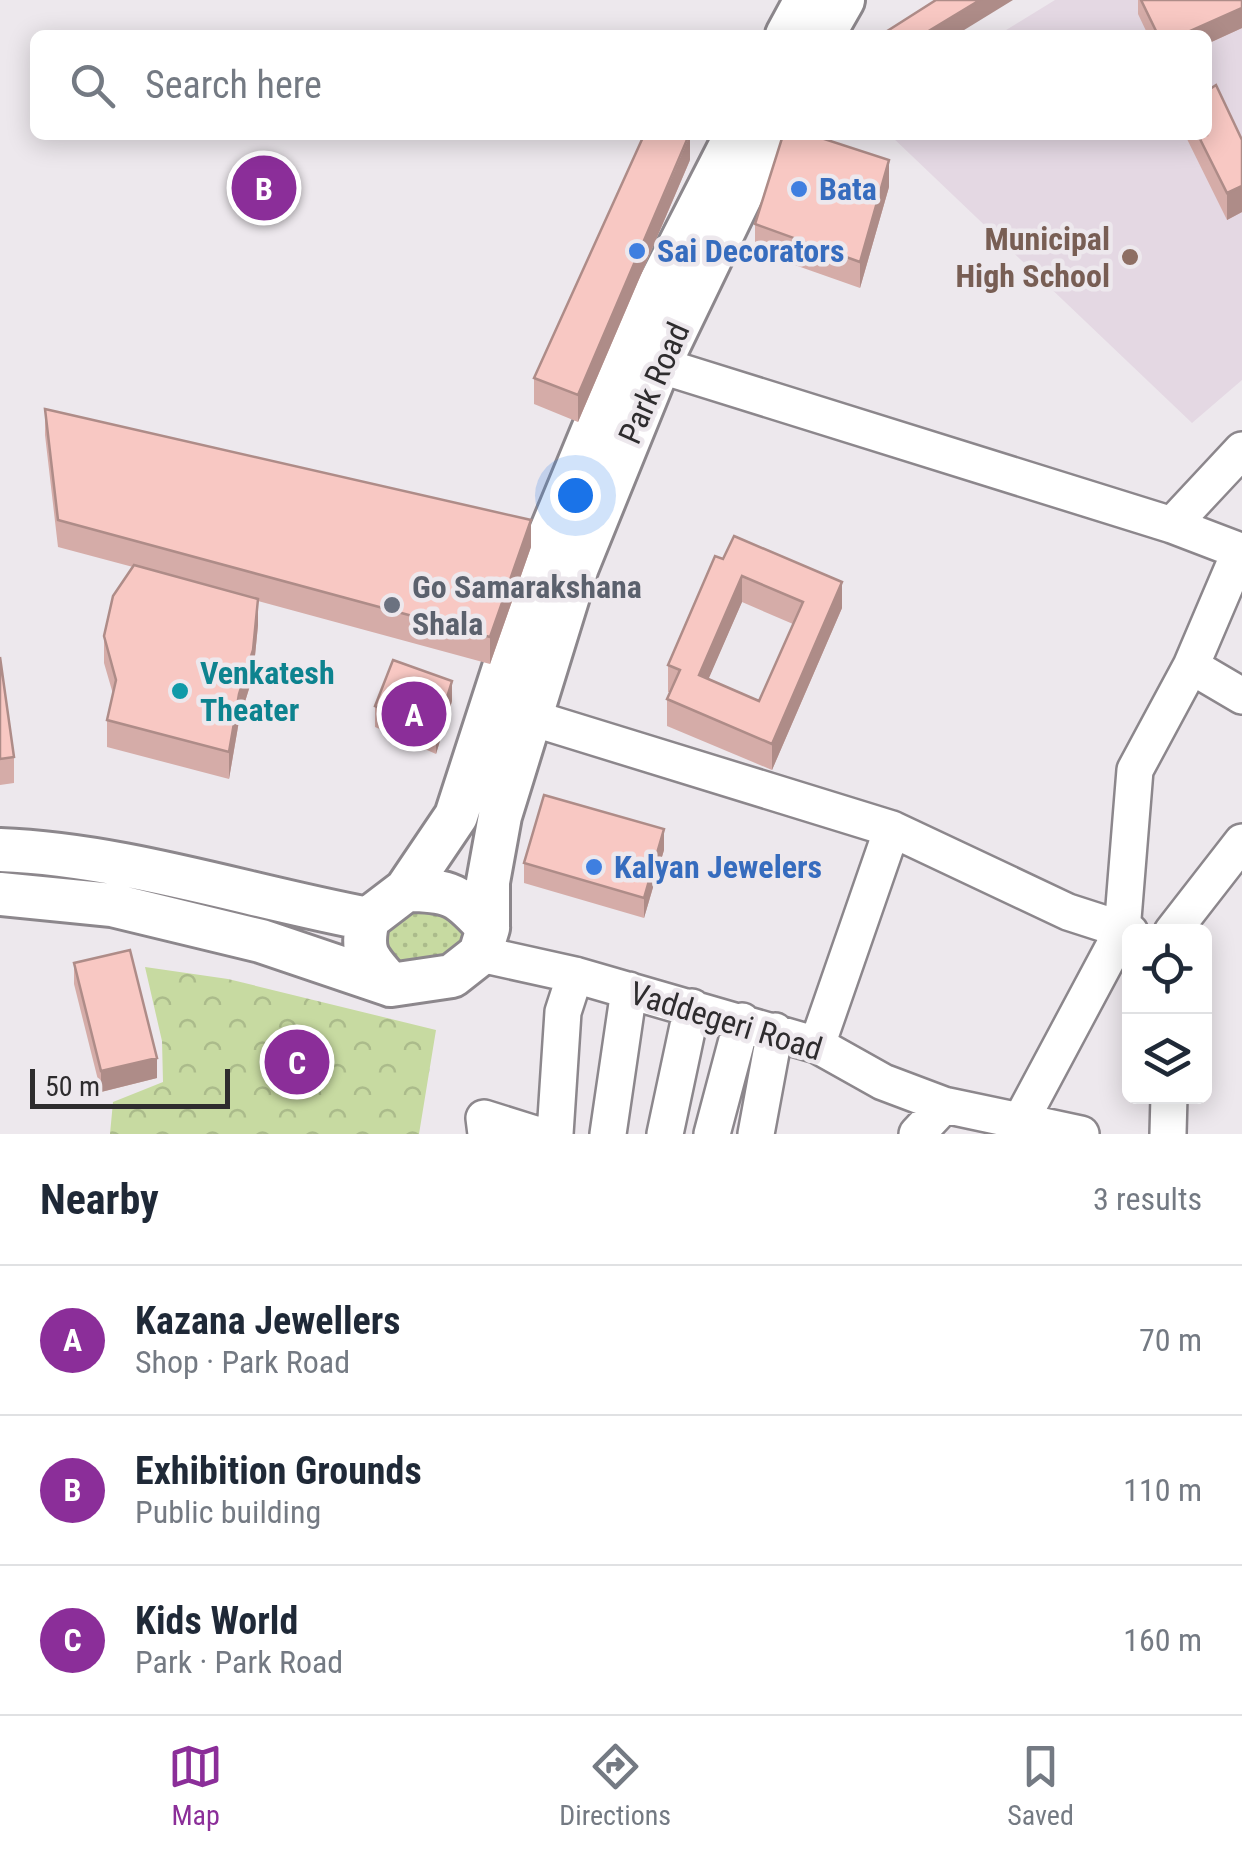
<!DOCTYPE html>
<meta charset="utf-8">
<style>
:root{--surface:#fff;--page:#f2f2f3;--text:#1f2937;--muted:#747a83;--line:#e0e1e3;--accent:#8b2e99}
body{margin:0;font-family:"Roboto Condensed",sans-serif;background:var(--page);color:var(--text)}
.controls{position:absolute;right:30px;bottom:30px;display:grid;overflow:hidden;border-radius:15px;box-shadow:0 5px 25px #0003}
.controls button{width:90px;height:90px;display:grid;place-items:center;padding:0;border:0;border-bottom:2px solid var(--line);background:var(--surface);color:var(--text);font:50px sans-serif}
.scale{position:absolute;left:30px;bottom:25px;width:200px;box-sizing:border-box;padding-left:10px;border:5px solid #2e2c2e;border-top:0;font-size:28px;line-height:35px;white-space:nowrap;color:#2e2c2e;-webkit-text-stroke:8px #ede8ed;paint-order:stroke}
.you{position:absolute;left:575px;top:495px;width:35px;height:35px;margin:-25px;border:8px solid #fff;border-radius:50%;background:#1a73e8;box-shadow:0 0 0 15px #1a73e833}
.badge{display:grid;place-items:center;width:65px;height:65px;border-radius:50%;background:var(--accent);color:#fff;font-size:32px;font-weight:700}
.pin{position:absolute;translate:-50% -50%;border:5px solid #fff;box-shadow:0 2px 10px #0006}
.list{margin:0;padding:0;list-style:none}
h2{display:flex;justify-content:space-between;align-items:center;height:130px;margin:0;padding:0 40px;font-size:42px}
h2 small{font-size:32px;font-weight:400;color:var(--muted)}
.list li{display:grid;grid-template-columns:65px 1fr auto;gap:30px;align-items:center;box-sizing:border-box;height:150px;padding:0 40px;border-top:2px solid var(--line)}
.list b{display:block;font-size:38px;white-space:nowrap}
.list p{margin:0;font-size:32px;white-space:nowrap;color:var(--muted)}
.list em{font-size:32px;font-style:normal;color:var(--muted)}
.icon{flex:none;width:55px;height:55px;fill:none;stroke:currentColor;stroke-width:2;stroke-linecap:round;stroke-linejoin:round}
.map{position:relative;flex:none;width:1242px;height:1134px;overflow:hidden}
.search{position:absolute;background:var(--surface);box-shadow:0 5px 25px #0003;left:30px;right:30px;top:30px;height:110px;display:flex;align-items:center;gap:25px;box-sizing:border-box;padding:0 35px;border-radius:15px;color:var(--muted);font-size:38px}
.sheet{height:580px;background:var(--surface)}
nav{display:flex;justify-content:space-around;align-items:center;box-sizing:border-box;height:140px;border-top:2px solid var(--line);background:var(--surface);font-size:28px;color:var(--muted)}
nav a{display:grid;justify-items:center;gap:5px}
nav .on{color:var(--accent)}
.map>svg:first-child{display:block}
.built{fill:#e4d8e3}
.grass{fill:url(#grass-dots)}
.park{fill:url(#park-crowns)}
.lines{fill:none;stroke-linecap:round;stroke-linejoin:round}
.minor-casing{stroke:#8c878c;stroke-width:40}
.major-casing{stroke:#8c878c;stroke-width:48}
.minor{stroke:#fff;stroke-width:35}
.major{stroke:#fff;stroke-width:42}
.wall{fill:#d5aca8;fill-rule:evenodd}
.shaded-wall{fill:#ae8c88}
.building{fill:#f8c8c3;stroke:#ae8c88;stroke-width:2.5;fill-rule:evenodd}
.shop-dot{fill:#3f7fe0;stroke:#ede8ed;stroke-width:4}
.education-dot{fill:#8d6e63;stroke:#ede8ed;stroke-width:4}
.worship-dot{fill:#6b7280;stroke:#ede8ed;stroke-width:4}
.culture-dot{fill:#0f9aa8;stroke:#ede8ed;stroke-width:4}
.labels{text-anchor:middle;stroke-width:9;stroke-linejoin:round;paint-order:stroke}
.shop-label{font-size:32px;font-weight:bold;fill:#366cbe;stroke:#ede8ed;text-anchor:start}
.education-label{font-size:32px;font-weight:bold;fill:#785e54;stroke:#ede8ed;text-anchor:end}
.street-label{font-size:32px;fill:#2e2c2e;stroke:#ede8ed}
.worship-label{font-size:32px;font-weight:bold;fill:#5b616d;stroke:#ede8ed;text-anchor:start}
.culture-label{font-size:32px;font-weight:bold;fill:#0d838f;stroke:#ede8ed;text-anchor:start}
</style>
<div class="map">
<svg width="1242" height="1134" viewBox="0 0 1242 1134">
<defs>
<pattern id="grass-dots" width="8" height="8" patternUnits="userSpaceOnUse" patternTransform="scale(2.5)"><rect width="8" height="8" fill="#c7daa1"/><path d="M2 2h.1M6 6h.1" fill="none" stroke="#abbb8b" stroke-width="1.8" stroke-linecap="round"/></pattern>
<pattern id="park-crowns" width="20" height="18" patternUnits="userSpaceOnUse" patternTransform="scale(2.5)"><rect width="20" height="18" fill="#c7daa1"/><path d="M2 6a3 3 0 1 1 6 0M12 15a3 3 0 1 1 6 0" fill="none" stroke="#abbb8b"/></pattern>
</defs>
<rect width="100%" height="100%" fill="#ede8ed"/>
<path class="built" d="M1055,0H1242V380L1192,423L890,135H1207V35H998Z"/>
<path class="grass" d="M436,909L465,920L466,945C432,968 401,979 378,937L411,912Z"/>
<path class="park" d="M145,967L228,979L436,1030L419,1134H110L113,1102L163,1082L162,1041Z"/>
<g class="lines">
<defs>
<path id="minor" d="M659,365L1172,525L1242,450
M1191,666L1242,696
M532,718L892,829L817,1045
M892,829L1068,912L1130,932
M1172,932L1242,842
M480,954L575,975L817,1045L883,1082L944,1105L1081,1134
M1021,1120L1122,931L1135,770L1191,666L1240,551L1172,525
M486,1134L484,1118L535,1134
M555,1134L563,1012L575,975
M608,1134L629,990
M665,1134L692,1007
M712,1134L742,1021
M756,1134L775,1031
M917,1134L944,1105
M1168,1134L1169,1096"/>
<path id="major" d="M787,35L806,0
M823,35L843,0
M0,850C125,855 246,896 368,919
M406,890C451,890 459,895 488,928L480,954L452,976L391,985C368,959 360,954 368,919L406,890L456,816L538,563L627,348L736,135
M0,894L112,905L261,941L391,985
M488,928V882L500,816L577,567L659,365L770,135"/>
</defs>
<use href="#minor" class="minor-casing"/>
<use href="#major" class="major-casing"/>
<use href="#minor" class="minor"/>
<use href="#major" class="major"/>
</g>
<path class="wall" d="M1138,0H1242V28L1207,44V35H1148L1138,14Z
M1185,135H1207L1242,140V212L1227,220Z
M690,160L578,422L534,404V378Z
M889,187L860,288L755,251V224Z
M45,409L531,547L490,664L258,601V625L253,676L239,721L229,779L107,747V720L113,694L104,663V636L133,567L58,547L45,435Z
M723,559L842,608L772,770L667,726V699L670,692H668V665ZM742,602L793,624L759,701L708,679Z
M0,657L14,757V783L0,785Z
M452,701L436,754L375,727V706Z
M664,850L644,918L524,883V863Z
M74,963L157,1078L101,1092L74,984Z"/>
<path class="shaded-wall" d="M980,0H1013L956,35H922Z
M1242,8V28L1207,44V35H1188V32Z
M690,135V160L578,422V395Z
M889,160V187L860,288V262Z
M1242,186V212L1227,220V193Z
M531,520V547L490,664V637Z
M742,576V602L699,701V675Z
M842,582V608L772,770V744Z
M258,599V625L253,676L239,721L229,779V752Z
M452,681V701L436,754V733Z
M664,829V850L644,918V898Z
M157,1058V1078L101,1092V1071Z"/>
<path class="building" d="M936,0H980L922,35H881Z
M1141,0H1242V8L1188,32L1189,35H1158Z
M1216,85L1242,140V186L1227,193L1198,135H1207V91Z
M644,135H689L578,395L534,378Z
M783,135H812L889,160L860,262L755,224Z
M45,409L531,520L490,637L58,520Z
M734,536L842,582L772,744L667,699L680,670L668,665L715,556L723,559ZM742,576L803,602L759,701L699,675Z
M134,565L258,599L253,650L239,694L229,752L107,720L116,680L104,636L113,596Z
M0,657L14,757L0,759Z
M393,660L452,681L436,733L375,706Z
M544,795L664,829L644,898L524,863Z
M130,950L157,1058L101,1071L74,963Z"/>
<g class="shop-dot">
<circle cx="799" cy="189" r="10"/>
<circle cx="637" cy="251" r="10"/>
<circle cx="594" cy="867" r="10"/>
</g>
<circle class="education-dot" cx="1130" cy="257" r="10"/>
<circle class="worship-dot" cx="392" cy="605" r="10"/>
<circle class="culture-dot" cx="180" cy="691" r="10"/>
<g class="labels">
<g class="shop-label">
<text x="819" y="200">Bata</text>
<text x="657" y="262">Sai Decorators</text>
<text x="614" y="878">Kalyan Jewelers</text>
</g>
<g class="education-label">
<text x="1110" y="250">Municipal<tspan x="1110" dy="37">High School</tspan></text>
</g>
<g class="street-label">
<text transform="translate(654 383) rotate(-66)" y="11">Park Road</text>
<text transform="translate(726 1021) rotate(17)" y="11">Vaddegeri Road</text>
</g>
<g class="worship-label">
<text x="412" y="598">Go Samarakshana<tspan x="412" dy="37">Shala</tspan></text>
</g>
<g class="culture-label">
<text x="200" y="684">Venkatesh<tspan x="200" dy="37">Theater</tspan></text>
</g>
</g>
</svg>
<div class="controls">
<button><svg class="icon" aria-label="locate" viewBox="0 0 24 24"><circle cx="12" cy="12" r="6"/><path d="M12 2v4M12 18v4M2 12h4M18 12h4"/></svg></button>
<button><svg class="icon" aria-label="layers" viewBox="0 0 24 24"><path d="M12 4l9 5-9 5-9-5zM3 14l9 5 9-5"/></svg></button>
</div>
<div class="scale">50 m</div>
<div class="you"></div>
<div class="pin badge" style="left:414px;top:714px">A</div>
<div class="pin badge" style="left:264px;top:188px">B</div>
<div class="pin badge" style="left:297px;top:1062px">C</div>
<div class="search"><svg class="icon" aria-label="search" viewBox="0 0 24 24"><circle cx="10" cy="10" r="6"/><path d="M15 15l6 6"/></svg>Search here</div>
</div>
<section class="sheet">
<h2>Nearby<small>3 results</small></h2>
<ul class="list">
<li><span class="badge">A</span><div><b>Kazana Jewellers</b><p>Shop · Park Road</p></div><em>70 m</em></li>
<li><span class="badge">B</span><div><b>Exhibition Grounds</b><p>Public building</p></div><em>110 m</em></li>
<li><span class="badge">C</span><div><b>Kids World</b><p>Park · Park Road</p></div><em>160 m</em></li>
</ul>
</section>
<nav>
<a class="on"><svg class="icon" aria-label="map" viewBox="0 0 24 24"><path d="M3 6l6-2 6 2 6-2v14l-6 2-6-2-6 2zM9 4v14M15 6v14"/></svg>Map</a>
<a><svg class="icon" aria-label="directions" viewBox="0 0 24 24"><path d="M12 3l9 9-9 9-9-9zM9 14v-3h6M13 9l2 2-2 2"/></svg>Directions</a>
<a><svg class="icon" aria-label="saved" viewBox="0 0 24 24"><path d="M7 4h10v16l-5-4-5 4z"/></svg>Saved</a>
</nav>
